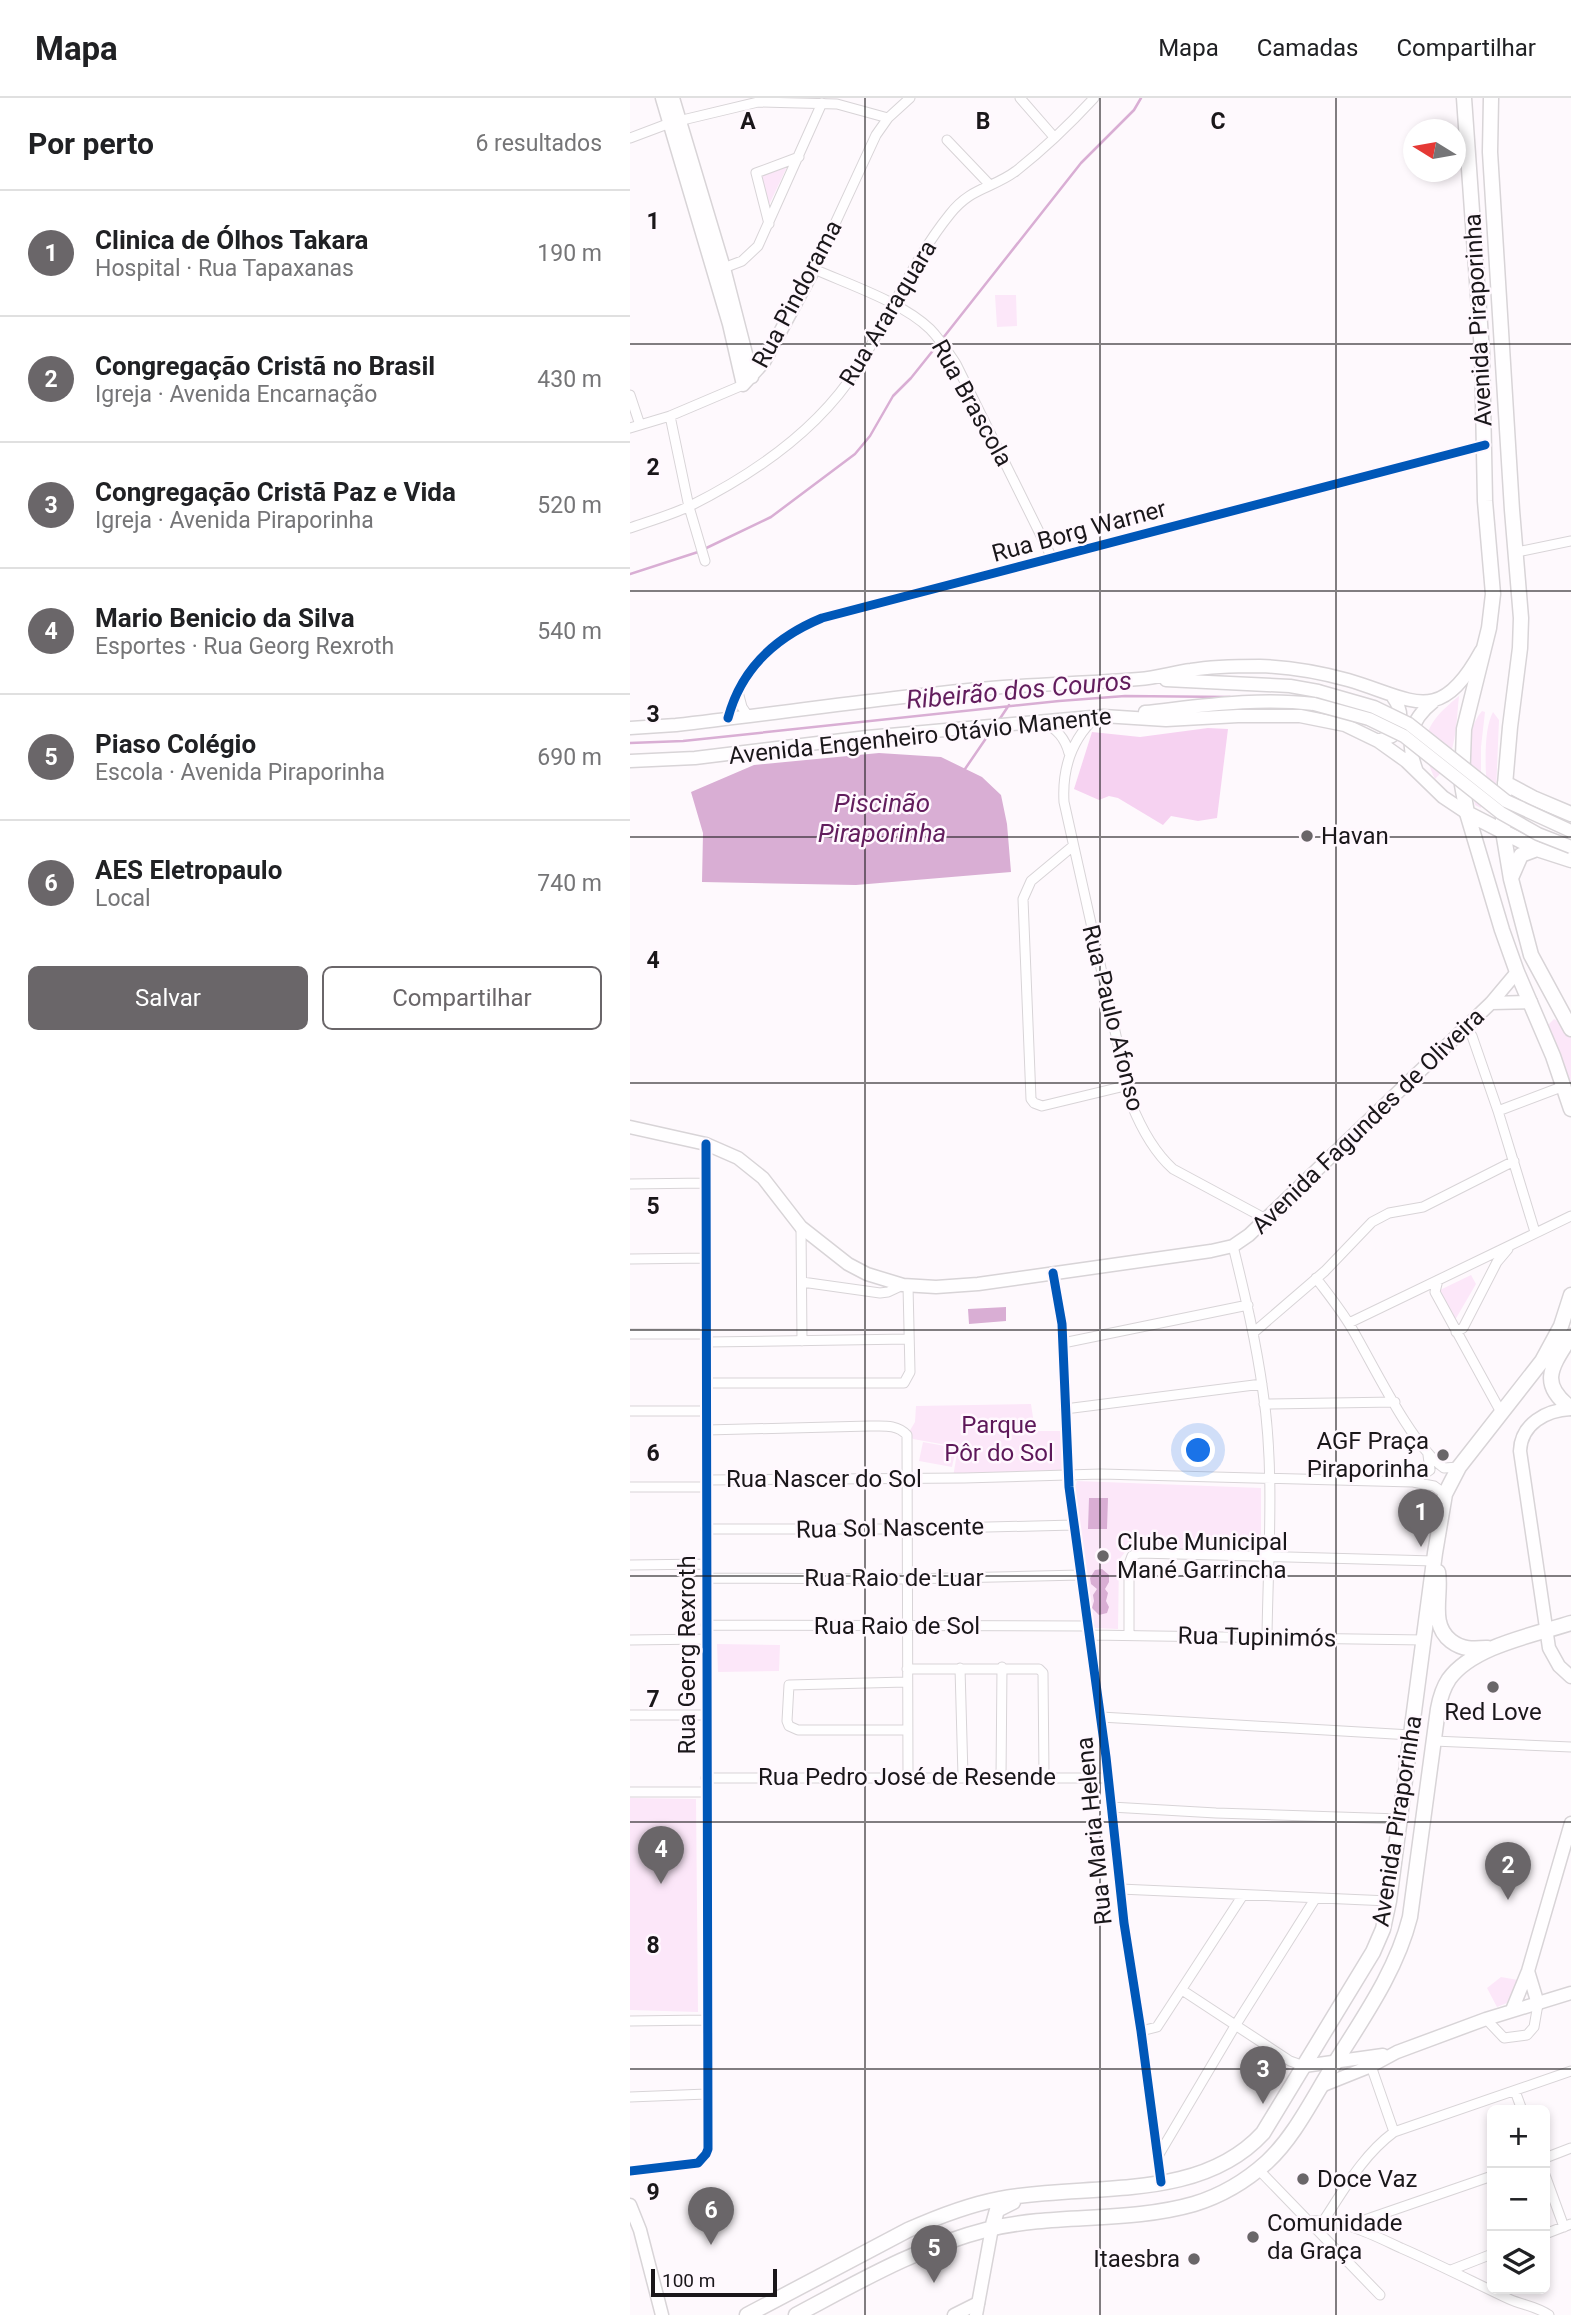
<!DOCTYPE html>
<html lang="pt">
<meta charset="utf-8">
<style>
:root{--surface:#fff;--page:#f6f6f6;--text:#202124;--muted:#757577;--line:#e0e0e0;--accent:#6a6669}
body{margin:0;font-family:Roboto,sans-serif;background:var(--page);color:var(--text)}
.controls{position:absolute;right:21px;bottom:21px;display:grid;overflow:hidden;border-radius:10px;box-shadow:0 4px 10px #0003}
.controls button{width:63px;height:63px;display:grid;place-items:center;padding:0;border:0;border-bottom:2px solid var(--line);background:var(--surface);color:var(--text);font:35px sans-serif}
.compass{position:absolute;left:773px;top:21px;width:63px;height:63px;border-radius:50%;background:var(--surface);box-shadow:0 4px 10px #0003;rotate:281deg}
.scale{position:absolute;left:21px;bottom:18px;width:126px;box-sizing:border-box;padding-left:7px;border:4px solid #1a171a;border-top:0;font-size:19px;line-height:24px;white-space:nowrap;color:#1a171a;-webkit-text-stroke:5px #fff8fe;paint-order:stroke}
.you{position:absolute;left:569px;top:1353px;width:24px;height:24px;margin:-18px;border:5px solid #fff;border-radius:50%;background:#1a73e8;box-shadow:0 0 0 10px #1a73e833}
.badge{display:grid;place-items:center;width:46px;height:46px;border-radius:50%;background:var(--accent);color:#fff;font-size:23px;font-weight:700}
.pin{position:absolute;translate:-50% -58px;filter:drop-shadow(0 2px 4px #0008)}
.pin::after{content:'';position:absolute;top:37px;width:24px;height:21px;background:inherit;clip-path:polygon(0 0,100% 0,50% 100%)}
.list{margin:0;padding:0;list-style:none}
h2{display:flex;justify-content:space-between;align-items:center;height:91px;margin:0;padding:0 28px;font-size:30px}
h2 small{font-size:23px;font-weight:400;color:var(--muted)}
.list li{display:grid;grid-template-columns:46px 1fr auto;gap:21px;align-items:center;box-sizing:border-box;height:126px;padding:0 28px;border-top:2px solid var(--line)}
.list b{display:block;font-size:26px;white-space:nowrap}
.list p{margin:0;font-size:23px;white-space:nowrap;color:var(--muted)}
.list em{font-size:23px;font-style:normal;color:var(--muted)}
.actions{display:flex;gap:14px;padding:21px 28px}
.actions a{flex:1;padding:16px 0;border:2px solid var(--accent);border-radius:10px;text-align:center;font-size:24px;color:var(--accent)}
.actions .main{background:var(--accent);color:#fff}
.icon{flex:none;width:38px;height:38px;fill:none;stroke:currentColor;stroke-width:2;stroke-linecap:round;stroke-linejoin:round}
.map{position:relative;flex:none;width:941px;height:2217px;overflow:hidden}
header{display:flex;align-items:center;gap:42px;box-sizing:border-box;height:98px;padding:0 35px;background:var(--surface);border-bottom:2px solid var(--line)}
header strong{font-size:33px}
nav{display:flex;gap:38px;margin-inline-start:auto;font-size:24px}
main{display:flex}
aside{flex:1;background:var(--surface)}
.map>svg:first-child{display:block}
.green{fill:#fce7f9}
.forest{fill:#f6d2f1}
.water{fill:#d9aed4}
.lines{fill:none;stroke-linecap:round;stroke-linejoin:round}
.stream{stroke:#d9aed4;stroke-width:2.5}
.minor-casing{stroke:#d8d4d7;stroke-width:11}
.tertiary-casing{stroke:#d8d4d7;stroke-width:15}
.secondary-casing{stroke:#d8d4d7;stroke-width:15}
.primary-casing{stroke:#d8d4d7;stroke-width:17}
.minor{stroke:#fffeff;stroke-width:9}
.tertiary{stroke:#fffeff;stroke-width:12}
.secondary{stroke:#fffeff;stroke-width:12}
.primary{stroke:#fffeff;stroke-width:14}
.secondary-bridge-casing{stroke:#d8d4d7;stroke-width:15;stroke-linecap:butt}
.secondary-bridge{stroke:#fffeff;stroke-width:12}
.cycleway-casing{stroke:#fff8fe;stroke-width:13}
.cycleway{stroke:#0057b8;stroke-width:9}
.grid{fill:none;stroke:#1a171a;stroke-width:2;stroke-opacity:0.55}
.poi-dot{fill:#6a6669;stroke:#fff8fe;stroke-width:2.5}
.labels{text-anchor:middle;stroke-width:5;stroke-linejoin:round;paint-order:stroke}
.street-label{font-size:24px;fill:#1a171a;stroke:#fff8fe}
.poi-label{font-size:24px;fill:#1a171a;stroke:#fff8fe;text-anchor:start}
.park-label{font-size:24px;fill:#5d1859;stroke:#fff8fe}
.water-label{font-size:26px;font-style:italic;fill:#621d5d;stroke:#fff8fe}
.grid-label{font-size:23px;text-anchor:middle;font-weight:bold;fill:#1a171a;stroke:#fff8fe;stroke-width:5;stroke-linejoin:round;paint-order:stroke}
</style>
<header>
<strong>Mapa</strong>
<nav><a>Mapa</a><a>Camadas</a><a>Compartilhar</a></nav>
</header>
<main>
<aside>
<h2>Por perto<small>6 resultados</small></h2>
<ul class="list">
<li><span class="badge">1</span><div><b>Clinica de Ólhos Takara</b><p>Hospital · Rua Tapaxanas</p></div><em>190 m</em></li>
<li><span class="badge">2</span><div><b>Congregação Cristã no Brasil</b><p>Igreja · Avenida Encarnação</p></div><em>430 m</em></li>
<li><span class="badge">3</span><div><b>Congregação Cristã Paz e Vida</b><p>Igreja · Avenida Piraporinha</p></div><em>520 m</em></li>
<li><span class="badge">4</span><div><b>Mario Benicio da Silva</b><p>Esportes · Rua Georg Rexroth</p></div><em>540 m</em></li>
<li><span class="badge">5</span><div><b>Piaso Colégio</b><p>Escola · Avenida Piraporinha</p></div><em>690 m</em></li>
<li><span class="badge">6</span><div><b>AES Eletropaulo</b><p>Local</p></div><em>740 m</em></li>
</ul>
<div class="actions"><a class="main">Salvar</a><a>Compartilhar</a></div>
</aside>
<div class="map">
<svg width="941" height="2217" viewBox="0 0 941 2217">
<rect width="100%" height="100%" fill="#fef9fd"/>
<path class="green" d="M157,69L139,107L130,76Z
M365,197H386L387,228L367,229Z
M829,598C826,625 827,661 805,681C786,641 797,624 829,598Z
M852,613L855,614L851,649V710L845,707C840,679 831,637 852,613Z
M863,614L869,622L865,718L858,714C857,688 851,636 863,614Z
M924,921L936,927L941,936V996L917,928Z
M841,1177L846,1186L825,1222L810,1192Z
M401,1306L405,1333H432L433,1373L323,1379L328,1349L283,1341L279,1334L285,1324L286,1308Z
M293,1344L326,1350L322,1369L289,1363Z
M447,1383L631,1390V1454L505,1451L495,1454L489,1462L488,1531L464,1530L444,1391Z
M87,1546L150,1547L149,1573L88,1574Z
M0,1700L66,1701L68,1914L0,1912Z
M871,1879L888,1882L877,1905L867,1909L857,1890Z"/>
<path class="forest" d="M578,630L598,631L587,720L568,723L541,718L533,727L488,700L479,698L469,702L444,691L462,634L510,639Z"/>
<path class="water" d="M249,655L311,659L352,679L371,697L377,726L381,774L226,787L72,784L73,735L61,694L124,667Z
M376,1209V1223L339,1226L338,1211Z
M459,1400H478L477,1431H458Z
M472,1471L479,1477V1484L475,1491L478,1495L476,1503L479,1509L477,1515L469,1517L462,1510L464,1503L463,1497L467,1491L461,1486L460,1480L465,1472Z"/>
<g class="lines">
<path class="stream" d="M313,240L451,65L504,12L511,0
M0,476L68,454L141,419L225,356L240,338L263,298L281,280L309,245
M707,606L731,613
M369,622L379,607
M0,645L53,643L429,603L495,598L600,599
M335,671L361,633"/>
<defs>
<path id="minor" d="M280,0L258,20L246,37L184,171C220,187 272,204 300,231C310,241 318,254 326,266L422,460
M390,0L424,39
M0,40L40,25L128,4L207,6L258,20
M317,42L359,86
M139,126L126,75L169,59
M91,171L112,163L128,148L192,5
M0,297L10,327
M40,318L59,409L75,463
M0,330L40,318L113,287
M0,430C20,423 41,417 60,408C124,376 188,332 227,271C259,220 282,163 320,116C341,89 362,91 386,73C414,51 440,26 464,0
M887,454L941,443
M108,594L112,609L118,618
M466,619C441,642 432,670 434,704L501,1005C511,1030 523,1053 543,1071L636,1121
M98,620C111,571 146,539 192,520L855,347
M413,624C427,631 435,640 439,655
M443,748L401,783L393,801L401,1001L404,1005L412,1008L495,988
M836,928L842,938L868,1013L905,1134
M868,1013L934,988
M0,1086L76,1085
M171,1129L172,1243
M603,1148C615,1197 626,1243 633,1294C645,1374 638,1458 637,1539
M0,1161L76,1160
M423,1175L432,1226L439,1389L476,1659L494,1825L511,1933L531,2084
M686,1180C698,1196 711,1212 721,1229C743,1266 781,1347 814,1370L829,1369
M808,1182L805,1194L872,1316
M172,1184L250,1195L258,1194L273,1187
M719,1225L941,1118
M826,1234L833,1230L867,1164L878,1151
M623,1235L695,1173L742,1124L759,1115L793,1109L884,1063
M0,1236H76
M76,1244L279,1241
M433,1245L618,1207
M76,1285H274L280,1274L278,1188
M634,1306L765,1304
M435,1311L632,1286
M0,1313H76
M76,1332L240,1328C253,1328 267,1326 277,1337L278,1678
M76,1382L334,1380L471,1376L783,1384L804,1388L815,1396
M784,1383L800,1372L798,1357
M0,1389H76
M76,1431H277L444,1427
M0,1467L76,1466
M76,1480L276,1481L451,1477
M76,1527L459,1528
M460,1537L794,1542
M499,1537V1466L502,1458L509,1455L804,1463
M0,1542L76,1541
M330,1570L333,1678
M277,1571H409L413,1575L414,1678
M276,1584L159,1587L157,1623L159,1628L168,1632H276
M0,1617H76
M471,1619L781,1637
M804,1643L941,1649
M371,1679L372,1569
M76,1680H478
M0,1694H76
M481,1709L586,1715L770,1721
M490,1791L759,1803
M552,1892L660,1963L674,1968
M856,1921L874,1940L897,1937L904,1929L908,1906
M0,1923L76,1922
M511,1933L527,1929L613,1797
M741,1968L764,2034
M885,1993L892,2012
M0,1999L77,1996
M528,2058L605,1928L685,1801
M915,2060L941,2050
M628,2071L750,2197
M0,2073L68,2065L76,2056L78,2051L76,1046
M915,2077L934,2129
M694,2122C715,2090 733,2057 764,2034L941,1973
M680,2123C713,2121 741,2136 771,2150C808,2166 843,2184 879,2201C892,2207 906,2208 919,2217
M720,2127L862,2078
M915,2136L941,2126
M821,2172L862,2156"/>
<path id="tertiary" d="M32,0L99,226L113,287L134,264L184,171
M43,0L94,170L122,279
M941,1311C916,1312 891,1326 890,1353L919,1550L929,1568L941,1579
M898,1873L908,1906
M882,1912L898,1873L941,1725
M674,1968L753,1957
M691,1988L741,1968L767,1954L856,1921L941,1895
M0,2107L10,2132L32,2217
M324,2217L348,2205"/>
<path id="secondary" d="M536,582L660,588L688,593
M515,614C571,608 628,599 684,606
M0,630L46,627C151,615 256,599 361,590C410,586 460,585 509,581C527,580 544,574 561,572C584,568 607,568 630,568C660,569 689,574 718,582C783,601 809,630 851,553
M748,643L762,638C773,625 773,613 763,599
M0,663L65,660L237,639L473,618L536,622L608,618H670L715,627L748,643L776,663L813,699L837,715
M786,671C776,643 779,623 803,604
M861,905L901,904
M0,1029L76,1046L108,1060L133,1080L171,1129L218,1166L237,1176L273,1187L306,1189L348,1186L581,1153L603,1148L619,1137L861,905L887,874
M346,2217L362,2130"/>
<path id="primary" d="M834,0L852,254L855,403L863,496L859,530L834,631L832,687L837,715L872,832L887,874L923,958L941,1011
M861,0L860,54L882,412L891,520L890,550L880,629L873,710V733L881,781L901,857L941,931
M875,685L903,700L941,716
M837,715L907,751L941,762
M881,780L891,757L907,751
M941,1238C923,1267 907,1285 941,1310
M808,1474C812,1497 799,1526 821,1543C833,1552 843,1551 858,1550
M362,2130L367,2112L383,2104
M117,2217L278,2132C307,2119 338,2107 369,2101C455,2084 568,2106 633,2035L743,1854L753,1831L759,1803L805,1455L815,1396L829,1369L912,1263L931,1228L941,1197
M166,2217C230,2183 288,2149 359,2131C425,2115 498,2125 564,2106C590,2098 616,2083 637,2064C663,2040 681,2004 700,1973C730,1924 766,1875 780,1819L808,1611C810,1600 813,1590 819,1581C843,1548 904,1537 941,1525"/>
</defs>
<use href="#minor" class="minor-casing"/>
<use href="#tertiary" class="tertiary-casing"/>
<use href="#secondary" class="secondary-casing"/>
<use href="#primary" class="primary-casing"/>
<use href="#minor" class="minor"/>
<use href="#tertiary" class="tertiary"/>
<use href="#secondary" class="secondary"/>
<use href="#primary" class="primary"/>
<defs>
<path id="secondary-bridge" d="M688,593L744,609L779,626L876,703L941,733
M684,606L739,621L774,638L871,715L908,736L941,749"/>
</defs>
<use href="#secondary-bridge" class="secondary-bridge-casing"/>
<use href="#secondary-bridge" class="secondary-bridge"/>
<defs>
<path id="cycleway" d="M98,620C111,571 146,539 192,520L855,347
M423,1175L432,1226L439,1389L476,1659L494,1825L511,1933L531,2084
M0,2073L68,2065L76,2056L78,2051L76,1046"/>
</defs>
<use href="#cycleway" class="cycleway-casing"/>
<use href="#cycleway" class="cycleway"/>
</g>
<path class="grid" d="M235,0V2217M470,0V2217M706,0V2217M0,246H941M0,493H941M0,739H941M0,985H941M0,1232H941M0,1478H941M0,1724H941M0,1971H941"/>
<g class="poi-dot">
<circle cx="677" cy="738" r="7"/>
<circle cx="813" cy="1357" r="7"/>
<circle cx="473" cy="1458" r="7"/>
<circle cx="863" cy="1589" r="7"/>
<circle cx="673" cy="2081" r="7"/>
<circle cx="623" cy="2139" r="7"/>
<circle cx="564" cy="2161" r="7"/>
</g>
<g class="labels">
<g class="street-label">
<text transform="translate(167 196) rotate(-62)" y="8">Rua Pindorama</text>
<text transform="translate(258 215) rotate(-59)" y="8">Rua Araraquara</text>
<text transform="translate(848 222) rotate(-93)" y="8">Avenida Piraporinha</text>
<text transform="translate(342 305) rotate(61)" y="8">Rua Brascola</text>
<text transform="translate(449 433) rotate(-15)" y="8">Rua Borg Warner</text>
<text transform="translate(290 638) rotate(-6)" y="8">Avenida Engenheiro Otávio Manente</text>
<text transform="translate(483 920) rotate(76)" y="8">Rua Paulo Afonso</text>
<text transform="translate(738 1023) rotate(-44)" y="8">Avenida Fagundes de Oliveira</text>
<text x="194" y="1389">Rua Nascer do Sol</text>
<text transform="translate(260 1430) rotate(-1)" y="8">Rua Sol Nascente</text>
<text x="264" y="1488">Rua Raio de Luar</text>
<text x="267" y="1536">Rua Raio de Sol</text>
<text transform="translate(627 1539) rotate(1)" y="8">Rua Tupinimós</text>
<text transform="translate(57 1557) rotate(-90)" y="8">Rua Georg Rexroth</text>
<text x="277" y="1687">Rua Pedro José de Resende</text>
<text transform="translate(767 1723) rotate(-81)" y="8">Avenida Piraporinha</text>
<text transform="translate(464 1733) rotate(-96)" y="8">Rua Maria Helena</text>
</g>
<g class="poi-label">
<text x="691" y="746">Havan</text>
<text x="799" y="1351" text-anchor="end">AGF Praça<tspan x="799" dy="28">Piraporinha</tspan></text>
<text x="487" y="1452">Clube Municipal<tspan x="487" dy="28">Mané Garrincha</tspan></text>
<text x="863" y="1622" text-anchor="middle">Red Love</text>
<text x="687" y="2089">Doce Vaz</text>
<text x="637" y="2133">Comunidade<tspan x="637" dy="28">da Graça</tspan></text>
<text x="550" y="2169" text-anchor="end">Itaesbra</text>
</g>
<g class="park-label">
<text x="369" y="1335">Parque<tspan x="369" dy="28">Pôr do Sol</tspan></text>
</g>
<g class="water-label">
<text transform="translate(389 592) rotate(-5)" y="9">Ribeirão dos Couros</text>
<text x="252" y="714">Piscinão<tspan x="252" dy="30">Piraporinha</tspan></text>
</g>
</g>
<g class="grid-label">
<text x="118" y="31">A</text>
<text x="353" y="31">B</text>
<text x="588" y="31">C</text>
<text x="23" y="131">1</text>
<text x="23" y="377">2</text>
<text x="23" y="624">3</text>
<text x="23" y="870">4</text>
<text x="23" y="1116">5</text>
<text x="23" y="1363">6</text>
<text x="23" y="1609">7</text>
<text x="23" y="1855">8</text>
<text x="23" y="2102">9</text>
</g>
</svg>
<div class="controls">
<button>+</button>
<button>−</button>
<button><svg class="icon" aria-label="layers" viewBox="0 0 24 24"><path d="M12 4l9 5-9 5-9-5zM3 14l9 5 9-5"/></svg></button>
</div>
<svg class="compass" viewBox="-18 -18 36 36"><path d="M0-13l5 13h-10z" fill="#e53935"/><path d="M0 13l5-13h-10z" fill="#757577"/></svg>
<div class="scale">100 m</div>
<div class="you"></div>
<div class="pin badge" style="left:791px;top:1449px">1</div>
<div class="pin badge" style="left:878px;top:1802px">2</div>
<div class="pin badge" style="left:633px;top:2006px">3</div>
<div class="pin badge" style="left:31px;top:1786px">4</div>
<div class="pin badge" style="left:304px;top:2185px">5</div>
<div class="pin badge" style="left:81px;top:2147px">6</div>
</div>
</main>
